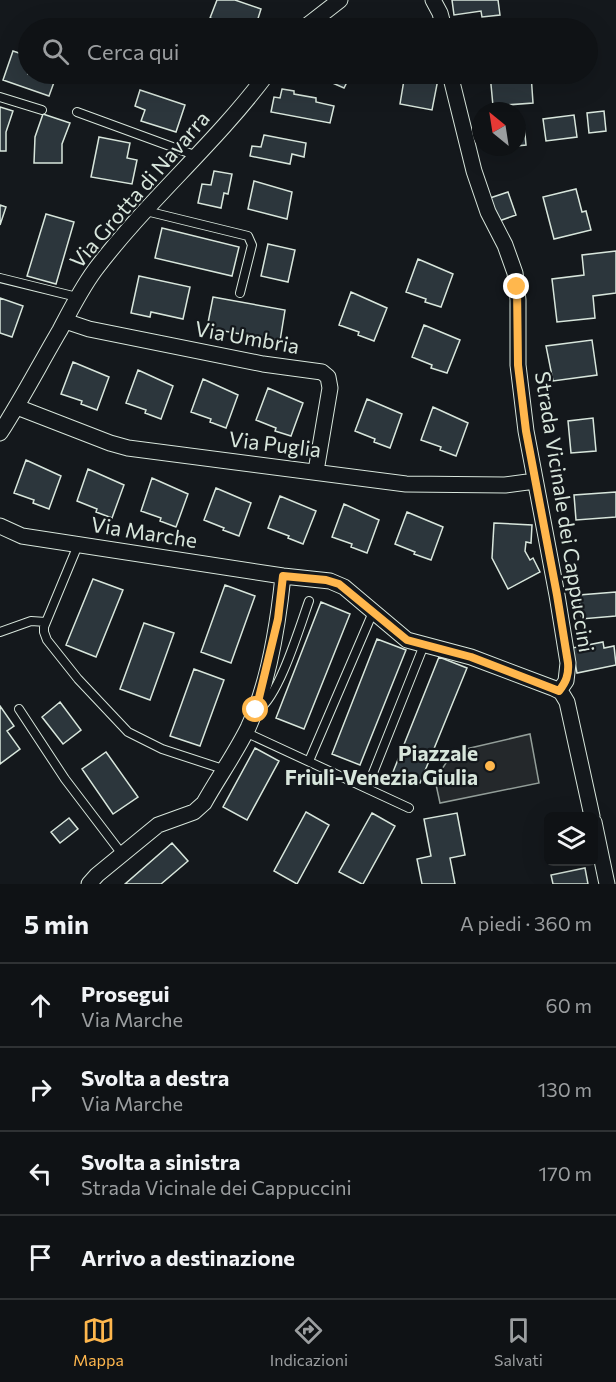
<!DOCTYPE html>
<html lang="it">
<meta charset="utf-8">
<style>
:root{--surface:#0f1215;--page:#1d2022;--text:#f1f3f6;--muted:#9b9ea0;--line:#2f3234;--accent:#ffb74d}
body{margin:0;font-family:Commissioner,sans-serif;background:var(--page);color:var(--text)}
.controls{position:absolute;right:18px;bottom:18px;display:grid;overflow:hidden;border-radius:9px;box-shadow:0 6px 24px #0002}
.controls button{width:54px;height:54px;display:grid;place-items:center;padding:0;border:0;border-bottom:2px solid var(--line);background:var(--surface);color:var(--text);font:30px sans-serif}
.compass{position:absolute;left:472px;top:102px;width:54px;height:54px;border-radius:50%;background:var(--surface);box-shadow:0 6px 24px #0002;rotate:330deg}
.stop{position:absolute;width:18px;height:18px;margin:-14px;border:4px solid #ffb74d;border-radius:50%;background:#fff}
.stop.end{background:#ffb74d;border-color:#fff;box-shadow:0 2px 6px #0008}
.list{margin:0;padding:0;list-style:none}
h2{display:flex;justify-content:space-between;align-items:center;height:78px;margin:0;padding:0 24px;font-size:26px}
h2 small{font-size:20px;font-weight:400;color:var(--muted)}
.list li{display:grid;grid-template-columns:39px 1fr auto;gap:18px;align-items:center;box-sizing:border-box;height:84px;padding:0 24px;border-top:2px solid var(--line)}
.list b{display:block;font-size:22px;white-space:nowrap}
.list p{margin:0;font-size:20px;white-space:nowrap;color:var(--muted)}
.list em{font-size:20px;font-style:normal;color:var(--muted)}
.icon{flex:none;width:33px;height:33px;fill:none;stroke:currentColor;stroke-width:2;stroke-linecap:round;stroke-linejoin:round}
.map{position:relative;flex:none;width:616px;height:884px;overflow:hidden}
.search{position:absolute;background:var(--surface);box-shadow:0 6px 24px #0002;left:18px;right:18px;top:18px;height:66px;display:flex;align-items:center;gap:15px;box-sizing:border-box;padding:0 21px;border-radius:33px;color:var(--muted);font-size:22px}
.sheet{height:414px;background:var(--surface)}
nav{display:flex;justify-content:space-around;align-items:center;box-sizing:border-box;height:84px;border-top:2px solid var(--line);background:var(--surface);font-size:16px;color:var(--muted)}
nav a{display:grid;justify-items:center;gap:3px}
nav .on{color:var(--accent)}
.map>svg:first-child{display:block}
.parking{fill:#24282b;stroke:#939e99;stroke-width:1.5}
.building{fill:#2c363c;stroke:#d8e6dc;stroke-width:1.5}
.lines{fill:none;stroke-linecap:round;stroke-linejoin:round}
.service-casing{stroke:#d8e6dc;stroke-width:10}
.minor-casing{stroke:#d8e6dc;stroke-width:17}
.service{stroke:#14181c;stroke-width:8}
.minor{stroke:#14181c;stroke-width:15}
.route{stroke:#ffb74d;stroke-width:8}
.poi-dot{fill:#ffb74d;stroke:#14181c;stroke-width:2}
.labels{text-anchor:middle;stroke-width:4.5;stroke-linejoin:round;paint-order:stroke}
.street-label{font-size:21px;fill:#d8e6dc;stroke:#14181c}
.poi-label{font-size:21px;font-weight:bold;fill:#d8e6dc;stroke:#14181c;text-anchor:end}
</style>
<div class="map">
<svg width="616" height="884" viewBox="0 0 616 884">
<rect width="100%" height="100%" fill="#14181c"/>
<path class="parking" d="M530,734L539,783L440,803L435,780L453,752Z"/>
<path class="building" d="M217,0H235L261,9L255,28H242L210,18Z
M452,0H498L500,15L482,17L481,11L454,15Z
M13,51L28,56V74H57L49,96L3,80Z
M312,74H351L344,88Z
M382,74H398L397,81L381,78Z
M405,74H439L432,110L400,104Z
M490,74H531L533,103L493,106Z
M282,89L294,91V94L316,98V102L334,106L330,123L271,112L274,97L280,98Z
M140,90L185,105L176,132L141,121L145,110L135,106Z
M0,107L13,111L6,132V151H0Z
M604,111L606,131L589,133L587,113Z
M43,114L70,123L62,144V163H34L35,137Z
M574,115L577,137L546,141L543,119Z
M524,123L526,145L517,146V124Z
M264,135L306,143L304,157L292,154L290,164L250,156L252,146L261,147Z
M99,137L130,143L127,158L137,160L132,184L91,177Z
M214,171L232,174L228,194L224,193L221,208L198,203L202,184L211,185Z
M254,181L292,192L287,219L248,209Z
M576,189L582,212L586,211L591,230L554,239L543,197Z
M508,192L516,215L499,221L490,198Z
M0,205L6,207L0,225Z
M46,214L74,222L56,284L27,276Z
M162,228L239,247L232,276L155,258Z
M268,244L295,250L288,282L261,276Z
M616,251V293L593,296L595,318L557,322L552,279L584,275L582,255Z
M418,259L453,274L441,307L425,302L426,299L406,292Z
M139,276L190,287L183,319L151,312L150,317L131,313Z
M351,292L387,308L374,341L358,335L359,332L339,325Z
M213,297L285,310L280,341L207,328Z
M0,298L23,306L12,337L0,333Z
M424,325L460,340L447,373L431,368L432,365L412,357Z
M592,340L597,375L553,381L546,346Z
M73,362L109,377L97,410L81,404L82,401L61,394Z
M138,370L173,386L161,419L145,413L146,410L126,403Z
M203,379L238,395L226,428L210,422L211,419L191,412Z
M268,388L303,403L291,436L275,431L276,428L256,420Z
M367,399L402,414L390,448L374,442L375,439L355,431Z
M433,407L468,423L456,456L440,450L441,447L421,440Z
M593,418L596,451L571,453L568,421Z
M26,460L61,476L49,509L33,503L34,500L14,493Z
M88,469L124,485L112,518L96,512L97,509L77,501Z
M152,478L188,494L176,527L160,521L161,518L141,511Z
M216,488L251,503L239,536L223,530L224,528L204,520Z
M616,492V517L576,520L574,495Z
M280,496L316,511L303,544L288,538L289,536L268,528Z
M344,504L379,520L367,553L351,547L352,544L332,537Z
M407,512L443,527L431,560L414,554L415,552L395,544Z
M494,523L532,525L531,543L526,542L525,551L530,560L533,558L540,572L508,589L492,558Z
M93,579L123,590L96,657L66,645Z
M225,585L255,596L231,663L201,652Z
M616,592V616L581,619L579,595Z
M321,602L350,614L304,729L276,718Z
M144,623L174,633L150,700L120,689Z
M377,639L406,650L360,765L332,754Z
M603,642L604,648L614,646L616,665L577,673L572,648Z
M439,657L467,668L420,783L393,772Z
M194,669L224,680L200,746L170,736Z
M60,702L81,730L63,744L42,717Z
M0,706L14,726L7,731L20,749L0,764Z
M255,748L279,761L247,820L223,807Z
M106,752L138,797L113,814L82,769Z
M306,812L329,825L297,884L274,871Z
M372,813L395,826L363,884H362L339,872Z
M457,813L465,855L450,858L455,884H422L417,859L431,856L424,819Z
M69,818L78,829L60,843L51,832Z
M172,843L188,861L161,884H125Z
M585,868L588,884H553L551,875Z"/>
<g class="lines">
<defs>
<path id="service" d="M0,97L42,110
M77,112L197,156
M146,211L248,236L252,245L240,293
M0,278L77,297
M78,545L44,627V632L47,640L78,679L128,732L162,749L223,769
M0,632L31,621L46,622
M19,709L65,779L122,854
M259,709C279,696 300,626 309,601
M245,732L409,808
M309,761L373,612
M367,788L424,645"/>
<path id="minor" d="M433,0L440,13L444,28
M304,28L340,0
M450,74L474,171L488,212L505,245L515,273L518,300V365L526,431L557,595L568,663L566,681L559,691
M65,321L89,329L263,364L322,372L328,377L330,388L316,471
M17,407L110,443L128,448L406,484L505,485L535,481
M0,433C22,399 40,364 60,330C71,309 81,289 95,270C147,201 215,144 267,74
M0,526L22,536L283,576L330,581L344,587L407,640L471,657L553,688L561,692L567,702L592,816
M594,822L607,884
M89,884L97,875L158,825L194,812L204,803C218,778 235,754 248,728C269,683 278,625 283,576"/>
</defs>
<use href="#service" class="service-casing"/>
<use href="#minor" class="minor-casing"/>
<use href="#service" class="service"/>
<use href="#minor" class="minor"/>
</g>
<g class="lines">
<path class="route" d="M256,710L278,619L283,576L326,580L339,584L407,640L471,657L559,691C566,682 569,675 568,663L557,595L526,431L518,365L517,287"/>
</g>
<circle class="poi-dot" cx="490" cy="766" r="6"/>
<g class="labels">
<g class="street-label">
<text transform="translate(140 190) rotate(-49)" y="7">Via Grotta di Navarra</text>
<text transform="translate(247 338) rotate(10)" y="7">Via Umbria</text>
<text transform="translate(275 445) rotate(7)" y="7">Via Puglia</text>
<text transform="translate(564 512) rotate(81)" y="7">Strada Vicinale dei Cappuccini</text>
<text transform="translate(144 533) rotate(9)" y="7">Via Marche</text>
</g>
<g class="poi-label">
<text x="478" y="761">Piazzale<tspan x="478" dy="24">Friuli-Venezia Giulia</tspan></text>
</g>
</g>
</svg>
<div class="controls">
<button><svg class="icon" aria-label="layers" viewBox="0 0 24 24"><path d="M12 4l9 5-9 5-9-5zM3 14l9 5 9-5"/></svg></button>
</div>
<svg class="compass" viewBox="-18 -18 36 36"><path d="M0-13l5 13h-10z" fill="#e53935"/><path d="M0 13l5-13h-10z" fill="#9b9ea0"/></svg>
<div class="stop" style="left:256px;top:710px"></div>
<div class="stop end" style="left:517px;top:287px"></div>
<div class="search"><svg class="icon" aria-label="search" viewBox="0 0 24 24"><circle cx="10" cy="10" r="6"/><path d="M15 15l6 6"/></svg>Cerca qui</div>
</div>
<section class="sheet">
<h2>5 min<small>A piedi · 360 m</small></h2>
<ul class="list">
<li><svg class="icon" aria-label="ahead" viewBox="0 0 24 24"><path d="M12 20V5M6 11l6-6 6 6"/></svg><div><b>Prosegui</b><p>Via Marche</p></div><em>60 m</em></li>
<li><svg class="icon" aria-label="right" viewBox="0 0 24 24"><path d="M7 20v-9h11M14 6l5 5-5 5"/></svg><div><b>Svolta a destra</b><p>Via Marche</p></div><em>130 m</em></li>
<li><svg class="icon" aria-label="left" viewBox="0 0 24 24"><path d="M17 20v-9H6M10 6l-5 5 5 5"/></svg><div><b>Svolta a sinistra</b><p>Strada Vicinale dei Cappuccini</p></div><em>170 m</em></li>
<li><svg class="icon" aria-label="arrive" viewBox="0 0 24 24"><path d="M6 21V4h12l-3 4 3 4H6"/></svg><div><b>Arrivo a destinazione</b></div></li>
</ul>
</section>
<nav>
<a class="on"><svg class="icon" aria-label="map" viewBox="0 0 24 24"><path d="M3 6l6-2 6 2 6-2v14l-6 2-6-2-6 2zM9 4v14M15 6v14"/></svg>Mappa</a>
<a><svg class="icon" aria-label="directions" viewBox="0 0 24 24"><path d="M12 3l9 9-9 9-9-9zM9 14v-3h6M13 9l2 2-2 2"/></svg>Indicazioni</a>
<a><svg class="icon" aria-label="saved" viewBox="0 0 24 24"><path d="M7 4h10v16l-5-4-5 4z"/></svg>Salvati</a>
</nav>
